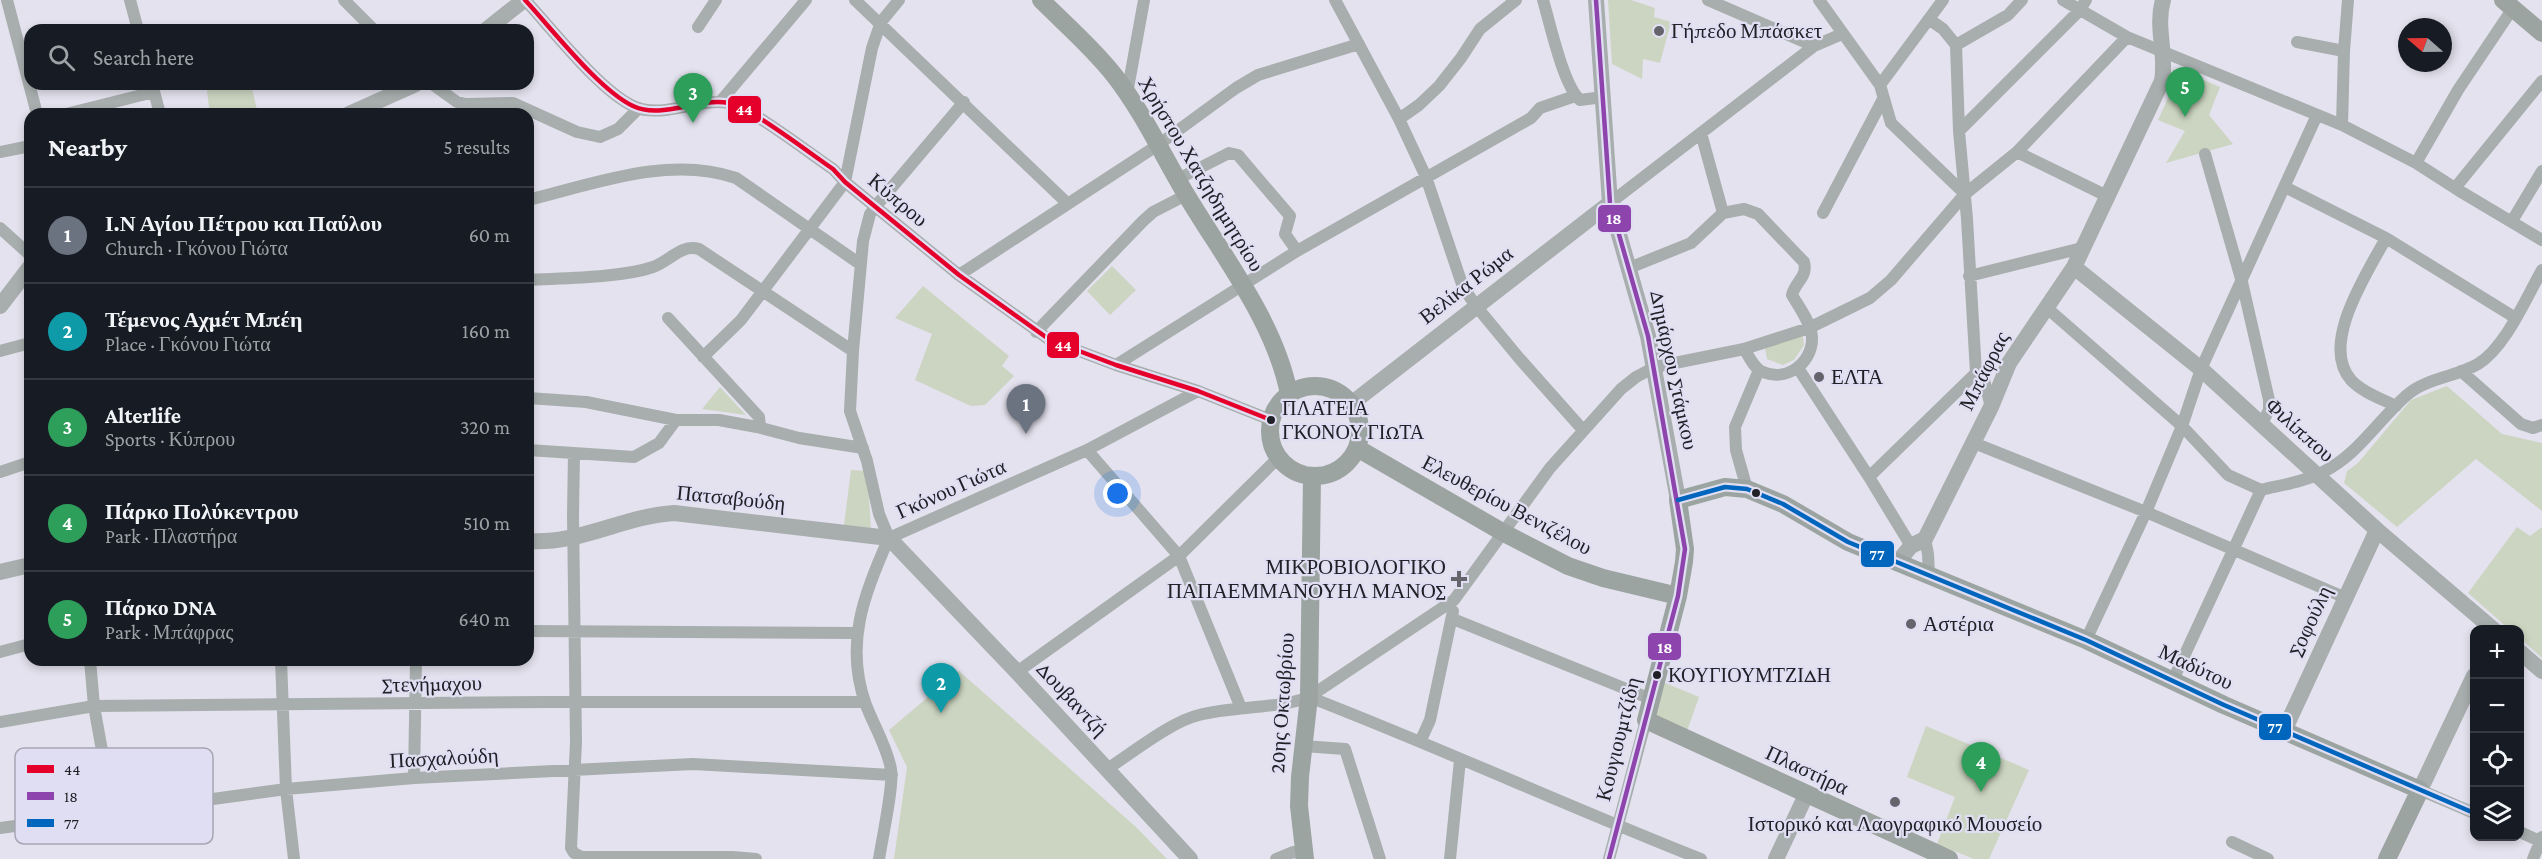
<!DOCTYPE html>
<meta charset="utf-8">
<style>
:root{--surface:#171b24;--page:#242831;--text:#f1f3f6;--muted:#9ea1a6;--line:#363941;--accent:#0b8043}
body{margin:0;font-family:"Crimson Pro",serif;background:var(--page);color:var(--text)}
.controls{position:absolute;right:18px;bottom:18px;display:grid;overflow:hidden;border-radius:12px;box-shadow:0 3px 9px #0003}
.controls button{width:54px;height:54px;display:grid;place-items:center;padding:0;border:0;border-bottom:2px solid var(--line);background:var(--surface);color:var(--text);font:30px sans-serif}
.compass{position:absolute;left:2398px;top:18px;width:54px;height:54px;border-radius:50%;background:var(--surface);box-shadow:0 3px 9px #0003;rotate:290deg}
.you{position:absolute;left:1118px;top:494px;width:21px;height:21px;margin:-15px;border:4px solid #fff;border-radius:50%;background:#1a73e8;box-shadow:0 0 0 9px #1a73e833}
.badge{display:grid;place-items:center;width:39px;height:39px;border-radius:50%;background:var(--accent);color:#fff;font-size:20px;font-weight:700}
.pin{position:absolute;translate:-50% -50px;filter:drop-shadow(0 2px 3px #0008)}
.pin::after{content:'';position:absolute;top:32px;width:21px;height:18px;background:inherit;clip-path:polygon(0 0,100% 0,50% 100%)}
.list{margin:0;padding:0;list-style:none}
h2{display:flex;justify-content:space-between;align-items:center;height:78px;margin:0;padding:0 24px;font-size:26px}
h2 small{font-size:20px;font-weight:400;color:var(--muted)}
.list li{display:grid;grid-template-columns:39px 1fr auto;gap:18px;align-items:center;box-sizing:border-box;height:96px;padding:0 24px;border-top:2px solid var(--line)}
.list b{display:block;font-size:22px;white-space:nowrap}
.list p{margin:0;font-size:20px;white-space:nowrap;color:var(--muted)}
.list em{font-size:20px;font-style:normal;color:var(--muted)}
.icon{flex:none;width:33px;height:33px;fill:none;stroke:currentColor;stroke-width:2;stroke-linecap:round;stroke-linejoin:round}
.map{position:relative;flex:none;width:2542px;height:859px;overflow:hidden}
.search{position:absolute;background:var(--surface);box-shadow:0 3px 9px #0003;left:24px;top:24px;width:510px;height:66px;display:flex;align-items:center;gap:15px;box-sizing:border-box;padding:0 21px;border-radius:18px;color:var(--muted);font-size:22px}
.panel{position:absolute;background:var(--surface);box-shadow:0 3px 9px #0003;left:24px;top:108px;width:510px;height:558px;border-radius:18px}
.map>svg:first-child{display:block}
.green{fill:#ccd5c1}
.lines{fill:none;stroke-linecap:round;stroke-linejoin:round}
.minor{stroke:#a7aead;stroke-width:12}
.tertiary{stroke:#a7aead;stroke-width:16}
.secondary{stroke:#9ca4a2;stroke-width:18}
.bus-1-casing{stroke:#e0def2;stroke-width:9}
.bus-2-casing{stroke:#e0def2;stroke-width:9}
.bus-3-casing{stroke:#e0def2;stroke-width:9}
.bus-1{stroke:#e4002b;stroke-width:4.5}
.bus-2{stroke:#8e44ad;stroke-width:4.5}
.bus-3{stroke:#0065bd;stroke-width:4.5}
.poi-dot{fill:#65646d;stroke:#e0def2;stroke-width:2}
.bus-dot{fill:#212027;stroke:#e0def2;stroke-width:2}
.labels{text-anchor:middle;stroke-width:4.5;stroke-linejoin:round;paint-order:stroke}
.bus-label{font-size:20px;fill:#212027;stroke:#e0def2;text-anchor:start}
.poi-label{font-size:21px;fill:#212027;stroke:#e0def2;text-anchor:start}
.street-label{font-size:21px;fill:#212027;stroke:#e0def2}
.key{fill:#e0def2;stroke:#a7a5b5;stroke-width:1.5}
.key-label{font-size:16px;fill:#212027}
.line-badge{stroke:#e0def2;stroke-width:2}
.badge-label{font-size:16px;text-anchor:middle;font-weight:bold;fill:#fff}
</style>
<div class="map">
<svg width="2542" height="859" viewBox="0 0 2542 859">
<rect width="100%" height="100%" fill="#e4e2ee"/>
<path class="green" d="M1608,0H1631L1655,8L1654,17L1671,22L1660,63L1643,59L1642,79L1612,64Z
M2181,70L2220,87L2209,115L2233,144L2166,163L2185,131L2158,120Z
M206,84H251L258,114H210Z
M1112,266L1136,290L1110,315L1087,291Z
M923,286L1009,356L1002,366L1014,376L985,405L971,406L915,380L932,334L895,318Z
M1803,335L1804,345L1794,360L1783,365L1767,359L1765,348Z
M2447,386L2502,434L2542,443V511L2476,459L2397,527L2344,483L2347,471L2358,463L2411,400Z
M720,387L746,415L702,409Z
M851,470L867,471L871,528L844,525Z
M2517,527L2530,536L2542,527V658L2520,638V630L2509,629L2468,593Z
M959,671L1136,827L1167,859H894L907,767L889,730Z
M1658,680L1699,697L1687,731L1645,714Z
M1926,726L2029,770L1989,859H1974L1937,844L1955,797L1907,777Z"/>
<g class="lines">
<path class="minor" d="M7,0L37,114
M130,0L138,30
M344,0L374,30
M525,0C553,30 599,90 633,106C662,120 698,97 729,103C750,107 812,155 833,169L845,182L959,275L1050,340L1116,365L1198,391L1271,420
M855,0L1067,203
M1335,0L1399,119L1426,177L1463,287L1476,306L1519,358L1583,430
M1543,0C1550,23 1563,85 1580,100L1603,97
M1708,0L1814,46
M1819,0L1880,85L1891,123L1965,194
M2063,0L2127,37L2342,125L2416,163L2458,190L2542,240
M1930,20L1943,29L1956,45L1959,131L1967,219L1976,373L1984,380L1991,407
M698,27L716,0
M2297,42L2344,51
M1956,45L2008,15L2022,0
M152,84L160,114
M432,84L457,102L466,104L513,103L577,132L600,137L618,129L639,108
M1880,85L1943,0
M1127,94L1144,0
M720,102L806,0
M66,114L154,92
M1399,119L1419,105L1439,86L1461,58L1480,29L1516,0
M2342,125L2344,51L2348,0
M1959,131L2079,11L2086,0
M1701,133L1723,213L1744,209L1758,214L1804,262C1808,277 1795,282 1792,295C1799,307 1811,323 1812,337C1813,364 1785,383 1761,371C1753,367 1749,356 1744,349
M0,152L30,146
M2017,152L2107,196
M2205,154L2242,282L2269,400V410L2261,425
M2416,163L2458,90L2513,8
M1178,179L1229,153L1238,155L1290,216L1285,234L1297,251
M2285,187L2386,238L2514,317
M2455,188L2542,81
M528,200C594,184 668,155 736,178L860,264
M1610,203L1814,46L1842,34
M1823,213L1883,99
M2512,221L2542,171
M0,228L30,255
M2386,238C2368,272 2319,344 2351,380C2362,392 2382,399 2396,406
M1629,268L1691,243L1723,213
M959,275L1158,145L1236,88L1258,75L1359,44
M1969,276L2082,248
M528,280C563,278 621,278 653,267C670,261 681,244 699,249L853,351
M2047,308L2182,426L2228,475L2261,490
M668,318L759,417L760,427
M1036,332L1143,221L1153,212L1186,195
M0,351L30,343
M703,357L741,320L845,182L872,48L881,22L899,0
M1116,365L1297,251L1531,118L1540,108L1575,96
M1798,368L1869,477L1911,546
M2461,371L2521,424L2533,428L2542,425
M528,398L586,402L676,420H719L757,427L799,438L863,448
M1974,443L2146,512L2346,598
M528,450L634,457L659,443L676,420
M1087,450L1179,556L1241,708
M574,453L573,515L576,742L571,848L574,853L582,857H732L756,859
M0,472L30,462
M1869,477L1976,373
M1747,489L1736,450L1735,427L1759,370
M2261,490C2281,485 2304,482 2323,472C2358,455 2378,420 2407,395C2426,378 2456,377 2478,364C2505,348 2526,298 2542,270
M889,538L879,514L867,461L850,411L853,351L863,241L870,214L876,206L964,102
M1925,539L1928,554L1929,574
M1453,619L1651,699
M528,631L856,633
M2086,640L2146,512L2182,426L2201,369L2317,115
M0,652L30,644
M90,660L94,706L113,812
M281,660L286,789L294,859
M1017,672L1179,556L1278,458
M2173,680L2261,490
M1309,697C1441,748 1569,807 1701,859
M0,722L94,706L547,702H865
M1421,740L1430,720L1453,611
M1303,746L1345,749L1380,859
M1107,769C1132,753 1172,721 1199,715C1233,706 1279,709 1309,697L1454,600L1550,468L1621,389L1636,377L1655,367L1744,349L1809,328L1870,298L1891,280L1965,194L2017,152L2127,37
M414,778L416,660
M2420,790L2474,813
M0,828L286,789L414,778L693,764L892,775
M2520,832L2542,842
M2232,842L2268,859
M879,859C882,839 894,785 891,769C887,747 874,726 866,705C844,645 864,593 889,538L1087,450L1198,391
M1276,859L1293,852L1304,854
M1450,859L1460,760
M1609,859L1646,720
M2533,859L2542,837"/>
<path class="tertiary" d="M1596,0L1610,203L1648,336L1678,500
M486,30L524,0
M349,114L416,84
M2074,267L2201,369L2377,530L2494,630
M0,306L30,267
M1351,404L1610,203
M528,541C579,545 623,516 674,513L889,538L1017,672L1190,859
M1897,563L1911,546L1925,539L1991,407L2009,363L2074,267L2162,81C2167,54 2155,27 2163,0
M0,572L30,565
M2520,652L2542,671
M2284,731L2377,530
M2420,790L2474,676
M1776,859L1806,795"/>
<path class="secondary" d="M1041,0C1065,24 1093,48 1114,75C1143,112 1163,156 1187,196C1224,258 1275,322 1289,394
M2503,0L2542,33
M1270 431a45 45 0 1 1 90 0a45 45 0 1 1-90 0Z
M1357,448L1504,533L1568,566L1603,578L1678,596
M1305,859L1299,806L1300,777L1309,697L1312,477
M1949,859L1646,720L1678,596L1684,562L1685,549L1678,500L1725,487L1747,489L1783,504L1848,542L2086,640L2224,705L2420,790L2387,859"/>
<defs>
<path id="bus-1" d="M525,0C553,30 599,90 633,106C662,120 698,97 729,103C750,107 812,155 833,169L845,182L959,275L1050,340L1116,365L1198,391L1271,420"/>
<path id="bus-2" d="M1596,0L1610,203L1648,336L1685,549L1678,596L1609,859"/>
<path id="bus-3" d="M1678,500L1725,487L1747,489L1783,504L1848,542L2086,640L2224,705L2474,813"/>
</defs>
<use href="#bus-1" class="bus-1-casing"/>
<use href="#bus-2" class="bus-2-casing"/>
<use href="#bus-3" class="bus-3-casing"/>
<use href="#bus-1" class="bus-1"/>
<use href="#bus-2" class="bus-2"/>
<use href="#bus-3" class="bus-3"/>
</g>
<g class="poi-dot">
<circle cx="1659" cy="31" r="6"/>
<circle cx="1819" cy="377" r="6"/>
<path d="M1456 570h6v6h6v6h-6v6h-6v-6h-6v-6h6z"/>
<circle cx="1911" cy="624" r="6"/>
<circle cx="1895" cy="802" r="6"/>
</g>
<g class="bus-dot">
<circle cx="1271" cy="420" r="5"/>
<circle cx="1756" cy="493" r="5"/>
<circle cx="1657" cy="675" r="5"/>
</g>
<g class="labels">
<g class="bus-label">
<text x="1282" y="415">ΠΛΑΤΕΙΑ<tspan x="1282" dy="24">ΓΚΟΝΟΥ ΓΙΩΤΑ</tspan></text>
<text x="1668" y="682">ΚΟΥΓΙΟΥΜΤΖΙΔΗ</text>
</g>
<g class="poi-label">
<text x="1671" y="38">Γήπεδο Μπάσκετ</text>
<text x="1831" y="384">ΕΛΤΑ</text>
<text x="1446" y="574" text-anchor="end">ΜΙΚΡΟΒΙΟΛΟΓΙΚΟ<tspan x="1446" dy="24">ΠΑΠΑΕΜΜΑΝΟΥΗΛ ΜΑΝΟΣ</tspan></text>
<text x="1923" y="631">Αστέρια</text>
<text x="1895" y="831" text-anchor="middle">Ιστορικό και Λαογραφικό Μουσείο</text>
</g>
<g class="street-label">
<text transform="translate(1201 174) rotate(59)" y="7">Χρήστου Χατζηδημητρίου</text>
<text transform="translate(898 200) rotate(40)" y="7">Κύπρου</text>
<text transform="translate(1466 285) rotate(-38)" y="7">Βελίκα Ρώμα</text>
<text transform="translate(1674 370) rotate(78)" y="7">Δημάρχου Στάμκου</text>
<text transform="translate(1984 371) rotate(-63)" y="7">Μπάφρας</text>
<text transform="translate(2300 430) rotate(42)" y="7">Φιλίππου</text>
<text transform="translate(951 489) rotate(-24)" y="7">Γκόνου Γιώτα</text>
<text transform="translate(731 498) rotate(6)" y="7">Πατσαβούδη</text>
<text transform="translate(1507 505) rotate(28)" y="7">Ελευθερίου Βενιζέλου</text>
<text transform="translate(2310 621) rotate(-65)" y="7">Σοφούλη</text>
<text transform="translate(2196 667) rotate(25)" y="7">Μαδύτου</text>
<text transform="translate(432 684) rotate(-1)" y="7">Στενήμαχου</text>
<text transform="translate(1072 699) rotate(47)" y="7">Δουβαντζή</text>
<text transform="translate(1282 703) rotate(-86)" y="7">20ης Οκτωβρίου</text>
<text transform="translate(1618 739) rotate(-76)" y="7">Κουγιουμτζίδη</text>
<text transform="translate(444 758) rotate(-3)" y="7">Πασχαλούδη</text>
<text transform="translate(1807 770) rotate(25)" y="7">Πλαστήρα</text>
</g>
</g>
<rect x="15" y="748" width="198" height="96" rx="9" class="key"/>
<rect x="27" y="765" width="27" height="8" fill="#e4002b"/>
<rect x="27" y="792" width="27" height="8" fill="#8e44ad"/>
<rect x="27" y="819" width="27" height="8" fill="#0065bd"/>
<g class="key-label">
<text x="64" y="775">44</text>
<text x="64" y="802">18</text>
<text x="64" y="829">77</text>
</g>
<g class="line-badge">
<rect x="727" y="95" width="35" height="29" rx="6" fill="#e4002b"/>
<rect x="1597" y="204" width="35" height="29" rx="6" fill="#8e44ad"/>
<rect x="1046" y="331" width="34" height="28" rx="6" fill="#e4002b"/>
<rect x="1860" y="540" width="35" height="28" rx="6" fill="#0065bd"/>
<rect x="1647" y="632" width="35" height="29" rx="6" fill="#8e44ad"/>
<rect x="2258" y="713" width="34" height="28" rx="6" fill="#0065bd"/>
</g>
<g class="badge-label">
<text x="744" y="115">44</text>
<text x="1614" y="224">18</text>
<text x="1063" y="351">44</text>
<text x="1877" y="560">77</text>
<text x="1665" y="653">18</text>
<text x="2275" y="733">77</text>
</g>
</svg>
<div class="controls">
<button>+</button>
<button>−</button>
<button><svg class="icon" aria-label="locate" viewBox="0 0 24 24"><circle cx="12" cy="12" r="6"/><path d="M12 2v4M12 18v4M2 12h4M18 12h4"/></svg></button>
<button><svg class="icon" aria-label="layers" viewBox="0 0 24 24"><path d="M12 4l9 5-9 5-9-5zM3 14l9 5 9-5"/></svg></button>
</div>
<svg class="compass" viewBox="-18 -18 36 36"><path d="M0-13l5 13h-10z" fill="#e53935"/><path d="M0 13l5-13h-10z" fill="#9ea1a6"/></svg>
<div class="you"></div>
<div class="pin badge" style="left:1026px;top:434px;background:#6b7280">1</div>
<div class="pin badge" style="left:941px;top:713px;background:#0f9aa8">2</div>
<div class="pin badge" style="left:693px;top:123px;background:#2e9e5b">3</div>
<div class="pin badge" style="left:1981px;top:792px;background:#2e9e5b">4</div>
<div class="pin badge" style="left:2185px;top:117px;background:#2e9e5b">5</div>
<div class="search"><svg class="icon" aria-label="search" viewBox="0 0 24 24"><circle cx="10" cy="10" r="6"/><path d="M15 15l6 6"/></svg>Search here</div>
<section class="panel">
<h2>Nearby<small>5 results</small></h2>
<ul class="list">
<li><span class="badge" style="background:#6b7280">1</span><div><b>Ι.Ν Αγίου Πέτρου και Παύλου</b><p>Church · Γκόνου Γιώτα</p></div><em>60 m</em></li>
<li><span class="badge" style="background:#0f9aa8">2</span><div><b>Τέμενος Αχμέτ Μπέη</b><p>Place · Γκόνου Γιώτα</p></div><em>160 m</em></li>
<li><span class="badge" style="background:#2e9e5b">3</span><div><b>Alterlife</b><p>Sports · Κύπρου</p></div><em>320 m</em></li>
<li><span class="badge" style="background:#2e9e5b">4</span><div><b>Πάρκο Πολύκεντρου</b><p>Park · Πλαστήρα</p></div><em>510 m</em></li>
<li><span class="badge" style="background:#2e9e5b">5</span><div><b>Πάρκο DNA</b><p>Park · Μπάφρας</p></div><em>640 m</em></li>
</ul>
</section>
</div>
